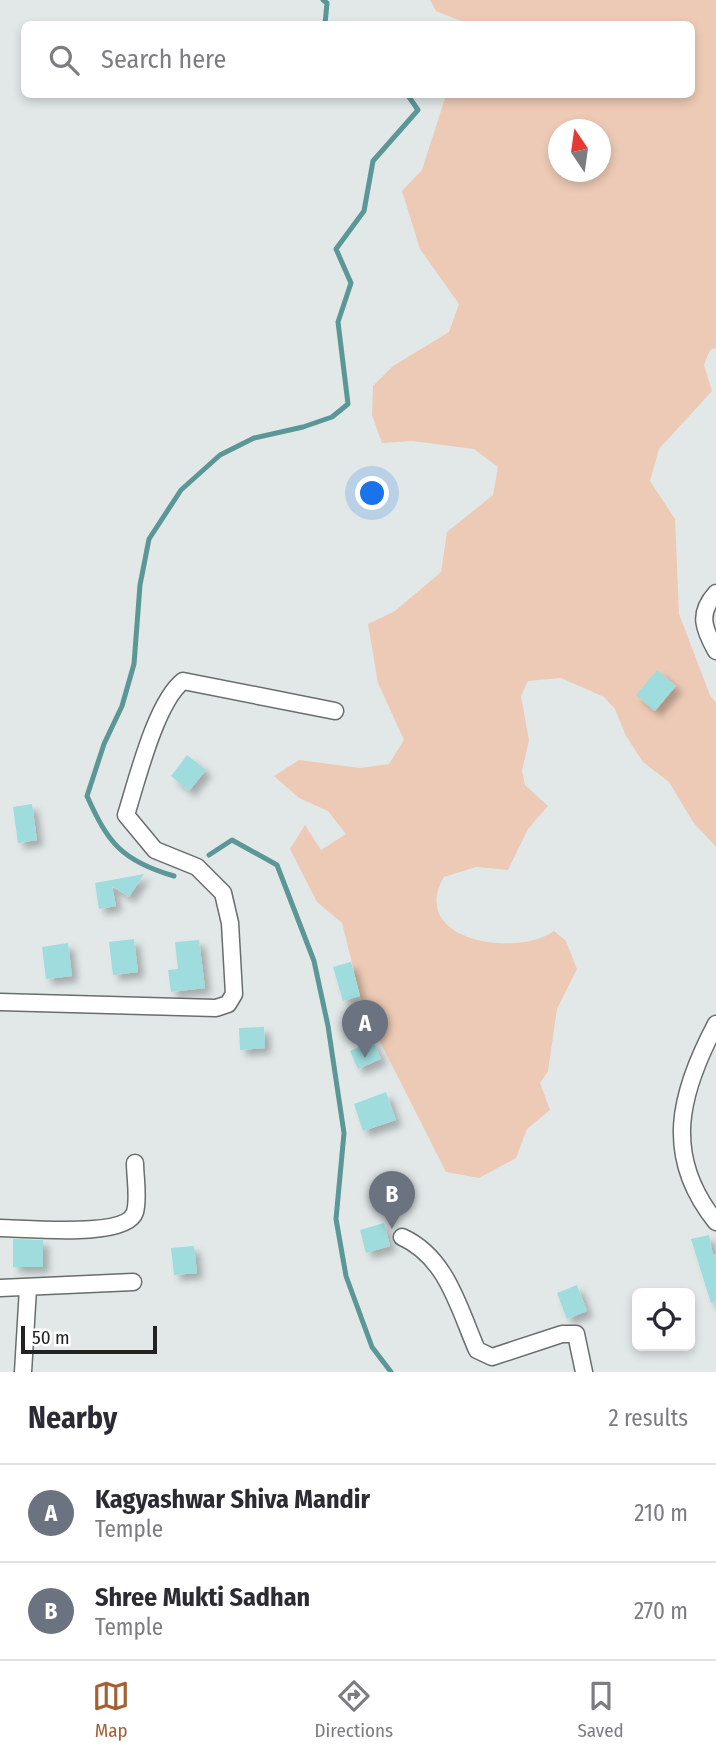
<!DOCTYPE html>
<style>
:root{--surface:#fff;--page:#f2f2f3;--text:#2b2b33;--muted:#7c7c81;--line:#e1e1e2;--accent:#a46032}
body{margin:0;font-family:"Fira Sans Condensed",sans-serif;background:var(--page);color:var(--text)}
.controls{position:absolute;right:21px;bottom:21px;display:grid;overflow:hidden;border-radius:10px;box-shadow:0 4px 10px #0003}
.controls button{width:63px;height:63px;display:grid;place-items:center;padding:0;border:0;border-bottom:2px solid var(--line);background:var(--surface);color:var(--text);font:35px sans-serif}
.compass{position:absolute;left:548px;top:119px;width:63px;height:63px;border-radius:50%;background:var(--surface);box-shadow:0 4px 10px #0003;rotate:347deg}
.scale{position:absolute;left:21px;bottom:18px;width:136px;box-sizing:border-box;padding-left:7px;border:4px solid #212323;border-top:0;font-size:19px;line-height:24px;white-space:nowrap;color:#212323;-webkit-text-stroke:5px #fff;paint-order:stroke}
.you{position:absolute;left:373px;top:494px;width:24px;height:24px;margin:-18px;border:5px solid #fff;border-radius:50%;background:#1a73e8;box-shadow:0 0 0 10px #1a73e833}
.badge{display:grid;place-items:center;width:46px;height:46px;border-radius:50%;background:var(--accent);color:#fff;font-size:23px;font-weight:700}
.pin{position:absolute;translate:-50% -58px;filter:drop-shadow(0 2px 4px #0008)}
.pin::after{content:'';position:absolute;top:37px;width:24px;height:21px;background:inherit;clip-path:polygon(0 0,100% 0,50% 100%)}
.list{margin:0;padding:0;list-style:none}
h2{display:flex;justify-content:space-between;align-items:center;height:91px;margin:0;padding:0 28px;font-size:30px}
h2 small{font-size:23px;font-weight:400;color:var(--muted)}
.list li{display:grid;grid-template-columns:46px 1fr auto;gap:21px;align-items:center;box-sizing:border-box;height:98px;padding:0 28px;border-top:2px solid var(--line)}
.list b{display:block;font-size:26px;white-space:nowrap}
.list p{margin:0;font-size:23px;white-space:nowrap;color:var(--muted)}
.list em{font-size:23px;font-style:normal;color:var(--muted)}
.icon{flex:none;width:38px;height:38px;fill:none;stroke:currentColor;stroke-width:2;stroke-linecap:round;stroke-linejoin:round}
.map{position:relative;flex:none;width:716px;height:1372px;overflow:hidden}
.search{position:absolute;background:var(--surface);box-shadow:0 4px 10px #0003;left:21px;right:21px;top:21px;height:77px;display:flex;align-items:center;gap:18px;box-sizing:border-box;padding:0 24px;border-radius:10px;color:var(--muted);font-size:26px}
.sheet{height:287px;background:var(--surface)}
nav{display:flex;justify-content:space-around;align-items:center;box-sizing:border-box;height:98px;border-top:2px solid var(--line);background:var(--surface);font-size:19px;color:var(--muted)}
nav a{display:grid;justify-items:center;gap:4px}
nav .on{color:var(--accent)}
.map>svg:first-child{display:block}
.green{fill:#edcab5;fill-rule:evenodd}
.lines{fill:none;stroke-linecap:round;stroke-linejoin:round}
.stream{stroke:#5b9797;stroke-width:5}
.building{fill:#9fdcdd;filter:url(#shadow)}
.minor-casing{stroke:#686d6d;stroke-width:19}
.minor{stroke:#fff;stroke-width:16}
</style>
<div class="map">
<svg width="716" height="1372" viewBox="0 0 716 1372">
<defs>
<filter id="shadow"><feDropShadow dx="6" dy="6" stdDeviation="3.5" flood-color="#0004"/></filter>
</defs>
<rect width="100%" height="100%" fill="#e2e8e8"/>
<path class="green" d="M430,0H716V348L710,350L704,365L712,391L659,449L650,481L675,519L679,614L710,695L716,703V847L693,822L669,782L643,762L626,736L615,709L604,697L561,678L528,681L521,696L529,740L522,771L525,785L548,806L528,829L508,870L476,867L444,877C407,941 517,958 554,931L566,941L577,969L557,1009L548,1071L540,1083L550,1110L527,1129L516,1158L479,1178L446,1172L363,1008L342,923L317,902L290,849L305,825L321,850L346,834L328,811L299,798L274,776L299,760L360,768L389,764L404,740L378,683L368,624L395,611L441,572L447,532L493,495L498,467L474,449L412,441L382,443L372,415L373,386L393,366L449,332L459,304L420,249L402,191L422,170L446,95L692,94V24H464V22L436,11ZM558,130H600V172H558Z"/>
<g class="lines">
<path class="stream" d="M323,0L327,3L325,24
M209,855L232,840L277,865L314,961L328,1026L344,1133L336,1219L346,1276L372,1347L391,1372
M174,876C122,861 108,843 87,796L104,744L122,706L134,664L140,585L149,539L181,490L220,455L254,438L303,427L332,417L348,404L338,322L351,283L336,249L364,211L373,161L418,110L407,94"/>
</g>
<path class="building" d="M657,670L676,686L655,711L636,695Z
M187,755L206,770L189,791L171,776Z
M32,804L37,840L18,843L13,807Z
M144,874L129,897L112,886L116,906L99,909L95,883Z
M134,939L138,972L113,975L109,942Z
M199,940L205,988L171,992L168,970L178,969L175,942Z
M68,943L72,976L46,979L42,947Z
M351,962L360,996L343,1001L333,967Z
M264,1027L265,1048L240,1050L239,1028Z
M373,1041L381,1059L358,1069L350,1051Z
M386,1092L396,1120L363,1131L354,1104Z
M384,1223L390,1246L366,1253L360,1230Z
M709,1235L713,1255L716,1254V1302L711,1303L691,1239Z
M13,1239L43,1240V1267H13Z
M194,1246L197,1273L174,1275L171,1248Z
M577,1285L587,1311L567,1319L557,1293Z"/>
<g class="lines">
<defs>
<path id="minor" d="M716,593C697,614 704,629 716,651
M0,1002L216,1008L228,1004L234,994L230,923L223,893L197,867L155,850L126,815C137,780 156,702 183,681L335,711
M716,1024C680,1092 662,1155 716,1222
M0,1228C25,1228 127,1239 135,1212C139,1198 135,1177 135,1163
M402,1237C447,1257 459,1309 477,1350L492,1357L562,1334H576L584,1372
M0,1288L133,1282
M23,1372L28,1288"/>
</defs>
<use href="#minor" class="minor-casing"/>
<use href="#minor" class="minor"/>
</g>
</svg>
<div class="controls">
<button><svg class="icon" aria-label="locate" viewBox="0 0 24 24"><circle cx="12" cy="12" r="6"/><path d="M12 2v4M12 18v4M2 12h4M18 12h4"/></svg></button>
</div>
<svg class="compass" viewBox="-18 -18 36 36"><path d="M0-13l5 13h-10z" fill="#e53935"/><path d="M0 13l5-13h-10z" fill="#7c7c81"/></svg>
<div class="scale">50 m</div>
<div class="you"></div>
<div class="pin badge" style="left:365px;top:1058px;background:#6b7280">A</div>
<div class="pin badge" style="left:392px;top:1229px;background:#6b7280">B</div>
<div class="search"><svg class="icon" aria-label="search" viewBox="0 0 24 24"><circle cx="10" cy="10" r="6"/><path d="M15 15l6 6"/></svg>Search here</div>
</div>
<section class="sheet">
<h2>Nearby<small>2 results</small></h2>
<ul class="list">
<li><span class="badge" style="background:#6b7280">A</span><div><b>Kagyashwar Shiva Mandir</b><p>Temple</p></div><em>210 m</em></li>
<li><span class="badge" style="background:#6b7280">B</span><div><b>Shree Mukti Sadhan</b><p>Temple</p></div><em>270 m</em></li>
</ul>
</section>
<nav>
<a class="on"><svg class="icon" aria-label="map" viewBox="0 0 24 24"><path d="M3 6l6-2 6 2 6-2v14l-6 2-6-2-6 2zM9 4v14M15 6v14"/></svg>Map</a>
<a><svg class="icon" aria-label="directions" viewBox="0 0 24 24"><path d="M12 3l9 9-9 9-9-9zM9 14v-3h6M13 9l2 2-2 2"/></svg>Directions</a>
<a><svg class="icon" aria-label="saved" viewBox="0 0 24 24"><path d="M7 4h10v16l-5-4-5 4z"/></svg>Saved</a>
</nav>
